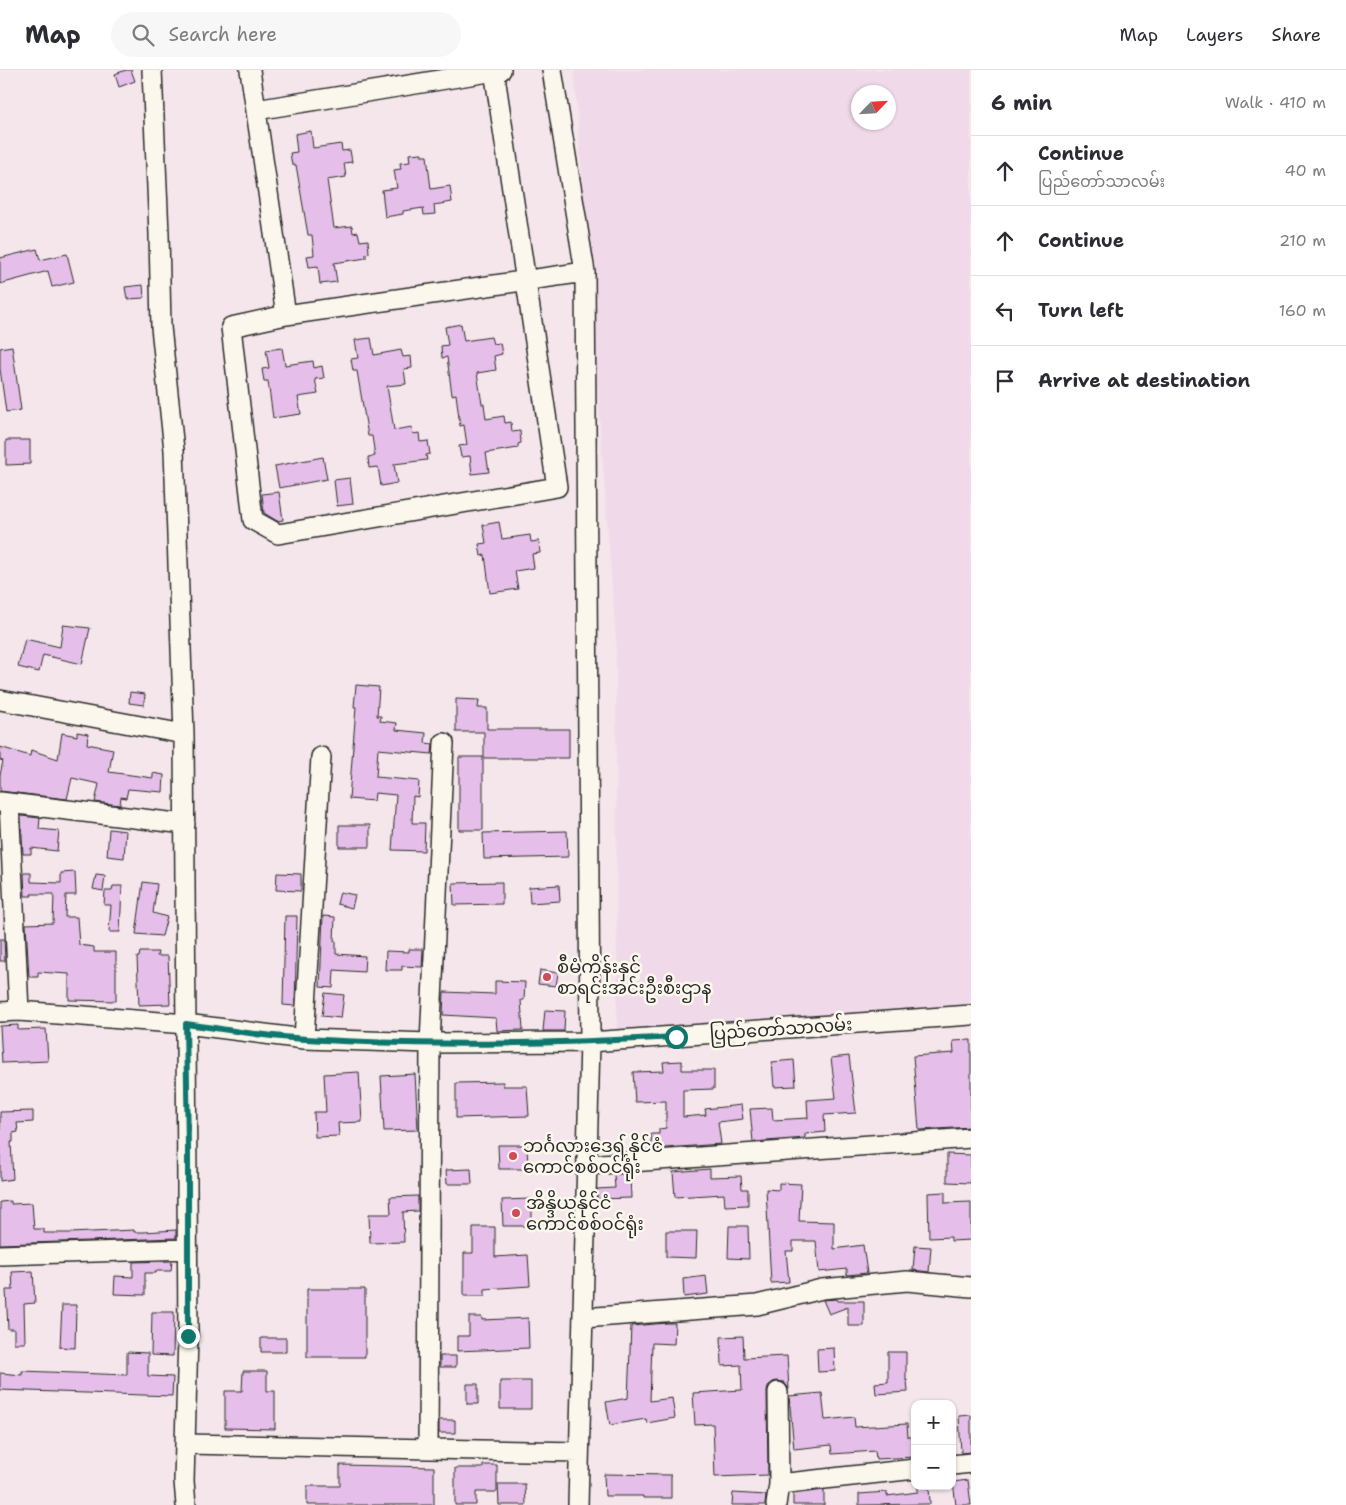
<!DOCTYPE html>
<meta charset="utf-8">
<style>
:root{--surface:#fff;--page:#f7f7f7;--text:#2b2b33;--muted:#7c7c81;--line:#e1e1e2}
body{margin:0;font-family:"Shantell Sans","Noto Sans Myanmar",sans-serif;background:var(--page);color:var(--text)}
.controls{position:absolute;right:15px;bottom:15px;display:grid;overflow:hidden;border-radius:10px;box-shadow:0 1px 4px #0004}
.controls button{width:45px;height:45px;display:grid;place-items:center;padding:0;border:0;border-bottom:1px solid var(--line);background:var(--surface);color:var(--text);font:25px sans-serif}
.compass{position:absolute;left:851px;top:15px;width:45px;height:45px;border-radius:50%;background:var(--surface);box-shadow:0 1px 4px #0004;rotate:65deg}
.stop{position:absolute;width:15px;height:15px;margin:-11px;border:4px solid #0f766e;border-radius:50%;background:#fff}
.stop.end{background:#0f766e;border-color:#fff;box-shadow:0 1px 5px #0008}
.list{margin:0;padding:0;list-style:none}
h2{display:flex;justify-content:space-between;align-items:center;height:65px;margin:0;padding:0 20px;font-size:21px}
h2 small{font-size:16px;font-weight:400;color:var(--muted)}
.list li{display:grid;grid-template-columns:32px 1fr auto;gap:15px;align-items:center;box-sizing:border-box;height:70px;padding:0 20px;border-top:1px solid var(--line)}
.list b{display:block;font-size:19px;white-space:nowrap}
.list p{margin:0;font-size:16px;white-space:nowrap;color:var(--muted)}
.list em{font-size:16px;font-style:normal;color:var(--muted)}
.icon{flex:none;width:28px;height:28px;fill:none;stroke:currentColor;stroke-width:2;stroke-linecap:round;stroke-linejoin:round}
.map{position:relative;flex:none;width:971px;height:1435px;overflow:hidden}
header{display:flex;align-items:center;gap:30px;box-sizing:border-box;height:70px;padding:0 25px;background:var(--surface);border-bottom:1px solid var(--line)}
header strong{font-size:24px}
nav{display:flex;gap:28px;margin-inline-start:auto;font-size:18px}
.search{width:350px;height:45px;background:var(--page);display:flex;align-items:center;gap:12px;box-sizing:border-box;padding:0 18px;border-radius:28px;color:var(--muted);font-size:19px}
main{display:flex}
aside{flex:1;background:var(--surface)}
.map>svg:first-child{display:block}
.built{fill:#f0daea;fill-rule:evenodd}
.building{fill:#e5bfe9;stroke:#2b2b2b}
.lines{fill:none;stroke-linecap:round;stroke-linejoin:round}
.minor-casing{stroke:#2b2b2b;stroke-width:22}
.minor{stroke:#fbf7ec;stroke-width:19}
.route{stroke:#0f766e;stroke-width:6}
.poi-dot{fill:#d1495b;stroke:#fbf7ec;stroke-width:2}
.labels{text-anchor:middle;stroke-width:5;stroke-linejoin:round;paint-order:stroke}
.poi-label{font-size:18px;fill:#2b2b2b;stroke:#fbf7ec;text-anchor:start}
.street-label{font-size:18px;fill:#2b2b2b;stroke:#fbf7ec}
</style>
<header>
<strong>Map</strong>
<div class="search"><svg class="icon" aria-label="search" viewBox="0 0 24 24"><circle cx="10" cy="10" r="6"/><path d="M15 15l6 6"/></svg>Search here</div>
<nav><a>Map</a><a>Layers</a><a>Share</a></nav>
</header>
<main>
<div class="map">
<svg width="971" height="1435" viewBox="0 0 971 1435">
<rect width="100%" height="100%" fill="#f4e6eb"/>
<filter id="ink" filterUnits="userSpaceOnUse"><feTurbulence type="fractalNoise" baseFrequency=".02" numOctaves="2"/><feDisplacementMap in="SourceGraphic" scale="10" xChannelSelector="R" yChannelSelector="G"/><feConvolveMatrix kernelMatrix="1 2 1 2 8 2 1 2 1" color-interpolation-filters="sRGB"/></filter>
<g filter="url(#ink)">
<path class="built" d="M574,0H971V934L617,961L616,572ZM858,22H888V52H858Z"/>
<path class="building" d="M126,0H131L135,11L119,17L115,4Z
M311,61L313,78L341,74L342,81L350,80L352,92L344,93L346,107L327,110L334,158L352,156L353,163L358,162L360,171L368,170L369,183L366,184V188L334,193L337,212L320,214L318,196L309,197L307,186L314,185L312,165H308L296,95H292L290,83L297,82L295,64Z
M422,83V86H427L431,119L450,116L452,132L434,135L435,144L424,145L423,138L403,141V144L385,147L382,120L397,118L394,100L401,99L400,93L410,92L409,84Z
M37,179L40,190L67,184L74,212L52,217L48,201L0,214V188Z
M143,215L144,228L127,229L125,217Z
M461,254L464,271L491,267L493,274L500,273L502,284L494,286L496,300L477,303L482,334H484L486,349L504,346L505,353L511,352L512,362L520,361L521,373L518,374V378L486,383L489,402L472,404L470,386L461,387L459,376L467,375L464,355L460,356L456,324L452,325L447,287L442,288L441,276L448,275L445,257Z
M371,268L374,285L401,280L403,287L411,286L412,298L404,299L406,314L387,316L394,360L412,357L413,364L419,363L420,372L428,371L430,384L426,385L427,390L394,394L397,413L381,416L378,397L369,398L368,387L375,386L372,366H368L357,301H353L351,289L358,288L355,270Z
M12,276L21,340L6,342L0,299V278Z
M282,278L285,295L313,291L314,298L322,296L324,308L315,309L318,324L298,327L301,344L273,348L268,311H264L262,299L269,298L266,280Z
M6,370H30V394L6,395Z
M323,387L327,409L279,418L275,396Z
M350,408L353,434L337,436L334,410Z
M279,422L283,450L277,451L264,443L262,424Z
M499,452L502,469L530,465L531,472L539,471L540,483L532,484L534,498L515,501L518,519L490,523L485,485L481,486L479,474L486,473L483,455Z
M63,555L90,558L82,594L43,585L39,602L18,597L25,569L60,577Z
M356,615L379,617L377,646H381L380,651L397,653L396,660L426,663L425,673L433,674L432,684L378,679L376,707L419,711L418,727L413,726L412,753H425L424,781L392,780L396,725L375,723L374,731L349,729L356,637H354Z
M130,622L145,624L144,635L129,633Z
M456,629L479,630L478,638H487V659H569V688H484V662H456Z
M77,662L88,664L87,674L113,679L109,702L153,708V703L164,705L163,722L128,719L126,728L121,727L120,735L95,732L99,714L72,708L67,729L0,721V705L3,691L0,690V677L30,686L31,680L58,689L62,663L77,666Z
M459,687H483V760H459Z
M21,746L40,748L39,759L59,761L57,781L31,778V784H23Z
M339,755H370V777H339Z
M109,759L126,761L124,788L107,786Z
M567,761L568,787L484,789L483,763Z
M75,802L76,825H66L65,847H77L79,875L94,877V882H116V931L69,930V904L38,902V907H29L26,854L53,853L54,824H31L32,826H25L24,803H31V812L61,813V803Z
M277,803L301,804V821L276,820Z
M96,805L105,806L103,821L93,819Z
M143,812L157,814L153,843L167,847L162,866L136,864Z
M502,812V834L454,835L453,813Z
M559,815L560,831L530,833L529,817Z
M113,816H122L120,862H109L111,835H104L105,821H112Z
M340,822L355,825L352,838L337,834Z
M285,846H297L295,936L283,935Z
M323,846L335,847L334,871H336V884L365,886L364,902L334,900L333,918L320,917Z
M0,869H4L5,891H0Z
M409,879H423L422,897L402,896V900H385L386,881L409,882Z
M140,882H158L157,886H168L170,934L139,935L137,887H139Z
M540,900L558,903L556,916L538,914Z
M495,911L525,912L524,930H521L523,960L497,961L496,948L443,945L444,922L495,924Z
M325,923L344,925L341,948L322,946Z
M545,940L565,941L564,961H543Z
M18,955V960L46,959L48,991L2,993L0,956Z
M971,970V1057L919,1060L913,986L954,983L953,971Z
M849,986L856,1043L824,1045L825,1062L805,1064V1068L753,1072L750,1039L772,1038L773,1050L808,1048L807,1030L836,1028L831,988Z
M794,990L796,1016L774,1017L772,992Z
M682,991V1000H714V1019L683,1020V1047L706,1045L705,1039L741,1035L743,1049L718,1052L721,1074L652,1079L651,1064H659V1059L666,1058V1031L635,1032L633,1002L664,1001L663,992Z
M359,1002L362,1052L338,1053L339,1066L315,1067L314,1042H326L324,1004Z
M415,1004L418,1060L384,1061L381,1006Z
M503,1012V1016H527L529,1046L456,1048V1013Z
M33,1041V1052L17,1053L18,1062L13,1063V1072H11L13,1109L0,1111V1042Z
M498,1075H527L528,1099H499Z
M947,1084L971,1085V1113L947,1112Z
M471,1099L472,1114H447L446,1100Z
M710,1099V1107L741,1106L742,1119H748V1135L725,1136L724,1124L675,1127L673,1102Z
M614,1104H630L631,1128L597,1129V1119L615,1118Z
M779,1113L801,1114L799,1151L834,1152V1179L863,1175L867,1203L847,1205V1199L819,1202L816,1171H793V1181H786L789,1212L771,1213L766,1119L779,1120Z
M945,1122V1133L971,1132V1170L951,1171V1167L929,1168L928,1123Z
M418,1126V1141L403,1142L404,1172L370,1173L369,1144H391L390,1127Z
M532,1129V1156H503L502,1130Z
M11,1131V1134L32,1133L34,1159H44V1163H70L134,1160V1162H144L176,1160V1168L0,1174V1132Z
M729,1156H748L749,1189L728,1188Z
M473,1157H495V1187L528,1185L530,1216L485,1219V1226H464V1183H473Z
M666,1161H697L696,1188L666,1187Z
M915,1176L931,1177L929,1202L913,1200Z
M172,1191L171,1201H156V1203H145V1225L114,1224L115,1206L133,1207V1192Z
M33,1201L35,1233L24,1234L25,1273H14V1259H8L6,1220H13L12,1202Z
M706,1206L708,1224L684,1227L683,1209Z
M307,1219H365V1287H307Z
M837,1229L838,1231H864V1256H848V1237L829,1244L823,1230Z
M62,1235H76L75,1278L60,1277Z
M152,1242H174L173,1286L151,1285Z
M469,1247H482V1250L528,1248L529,1278L457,1281V1266H469Z
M667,1253H675L674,1274L652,1273L650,1331L672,1328L675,1348L647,1353L646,1349L610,1355L606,1332L628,1328L631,1256Z
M743,1266L744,1288L787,1286L789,1319L784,1312L777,1311L773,1312L768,1316L767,1322L768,1405L715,1407L713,1354L695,1355L693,1323L742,1320L741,1295L722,1296L721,1267Z
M261,1268H286V1282H261Z
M834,1278L835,1301L818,1302L817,1279Z
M127,1282L148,1283V1306L173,1307L172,1326L0,1320V1303L22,1305V1301L127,1305Z
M888,1282H906V1311L907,1310L908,1322L876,1324L875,1313L888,1312Z
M440,1286H456V1297H440Z
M243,1301H267V1321H275V1359L225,1358V1321H242Z
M500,1311H531V1339H500Z
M467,1314H478V1334H467Z
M822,1323L825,1350L854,1347L855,1357L907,1354L908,1367H915V1387L876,1389L875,1381L832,1384L831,1375L794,1379L789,1326Z
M971,1345V1382L961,1383L959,1346Z
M439,1350H455V1363H439Z
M340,1395L434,1397V1435H307V1416H340Z
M483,1395H497V1422H476V1435H455V1398H483Z
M604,1404L671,1405V1428H643V1426H605Z
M968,1410L971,1435H956L953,1412Z
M498,1414H525L526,1435H499Z
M918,1416H929L930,1434L859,1435V1424L887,1422V1426L918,1422Z
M824,1420V1435H793V1424Z
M733,1423L766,1425L765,1435H732Z"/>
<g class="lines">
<defs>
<path id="minor" d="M152,0L159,164L161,257L174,380L184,664L188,1266L184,1411L186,1435
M250,0L286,245L231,257L253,450L278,464L557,417L494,0
M552,0L585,202L590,972L578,1435
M256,40L501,0
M286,245L585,202
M0,630L184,664
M0,732L185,754
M9,733L19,941
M0,942L19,941L186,954L304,969L430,973L590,972L971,945
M304,969L321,687
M587,1095L971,1068
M0,1185L188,1179
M583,1248L757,1235L822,1219L907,1211L971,1217
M778,1322L779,1414
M185,1374L579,1382
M428,1379L430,973L444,673
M952,1395L971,1393
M776,1435L779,1414L915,1399"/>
</defs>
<use href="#minor" class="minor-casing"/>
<use href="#minor" class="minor"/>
</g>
</g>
<g class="lines" filter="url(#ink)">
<path class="route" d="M188,1266V1078L186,954C225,959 266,967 306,969C429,977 553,974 676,967"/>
</g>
<g class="poi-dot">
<circle cx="547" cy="907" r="5"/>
<circle cx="513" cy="1086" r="5"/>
<circle cx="516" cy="1143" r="5"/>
</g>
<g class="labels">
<g class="poi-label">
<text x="557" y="903">စီမံကိန်းနှင့်<tspan x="557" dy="21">စာရင်းအင်းဦးစီးဌာန</tspan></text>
<text x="523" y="1082">ဘင်္ဂလားဒေရှ့်နိုင်ငံ<tspan x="523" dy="21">ကောင်စစ်ဝင်ရုံး</tspan></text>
<text x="526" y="1139">အိန္ဒိယနိုင်ငံ<tspan x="526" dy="21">ကောင်စစ်ဝင်ရုံး</tspan></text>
</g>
<g class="street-label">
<text transform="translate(781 959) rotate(-4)" y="6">ပြည်တော်သာလမ်း</text>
</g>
</g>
</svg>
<div class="controls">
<button>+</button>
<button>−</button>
</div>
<svg class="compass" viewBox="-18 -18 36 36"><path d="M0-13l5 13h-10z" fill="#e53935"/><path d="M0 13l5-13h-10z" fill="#7c7c81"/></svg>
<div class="stop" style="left:676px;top:967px"></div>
<div class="stop end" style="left:188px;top:1266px"></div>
</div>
<aside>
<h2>6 min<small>Walk · 410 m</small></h2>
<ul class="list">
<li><svg class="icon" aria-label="ahead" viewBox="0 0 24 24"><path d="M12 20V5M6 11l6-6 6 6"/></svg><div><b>Continue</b><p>ပြည်တော်သာလမ်း</p></div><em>40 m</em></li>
<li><svg class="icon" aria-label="ahead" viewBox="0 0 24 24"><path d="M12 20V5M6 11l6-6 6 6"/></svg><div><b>Continue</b></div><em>210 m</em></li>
<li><svg class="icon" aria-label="left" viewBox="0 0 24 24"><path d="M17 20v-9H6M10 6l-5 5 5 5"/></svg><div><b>Turn left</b></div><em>160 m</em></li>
<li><svg class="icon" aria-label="arrive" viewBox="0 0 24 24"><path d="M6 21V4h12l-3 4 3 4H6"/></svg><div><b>Arrive at destination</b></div></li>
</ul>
</aside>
</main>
